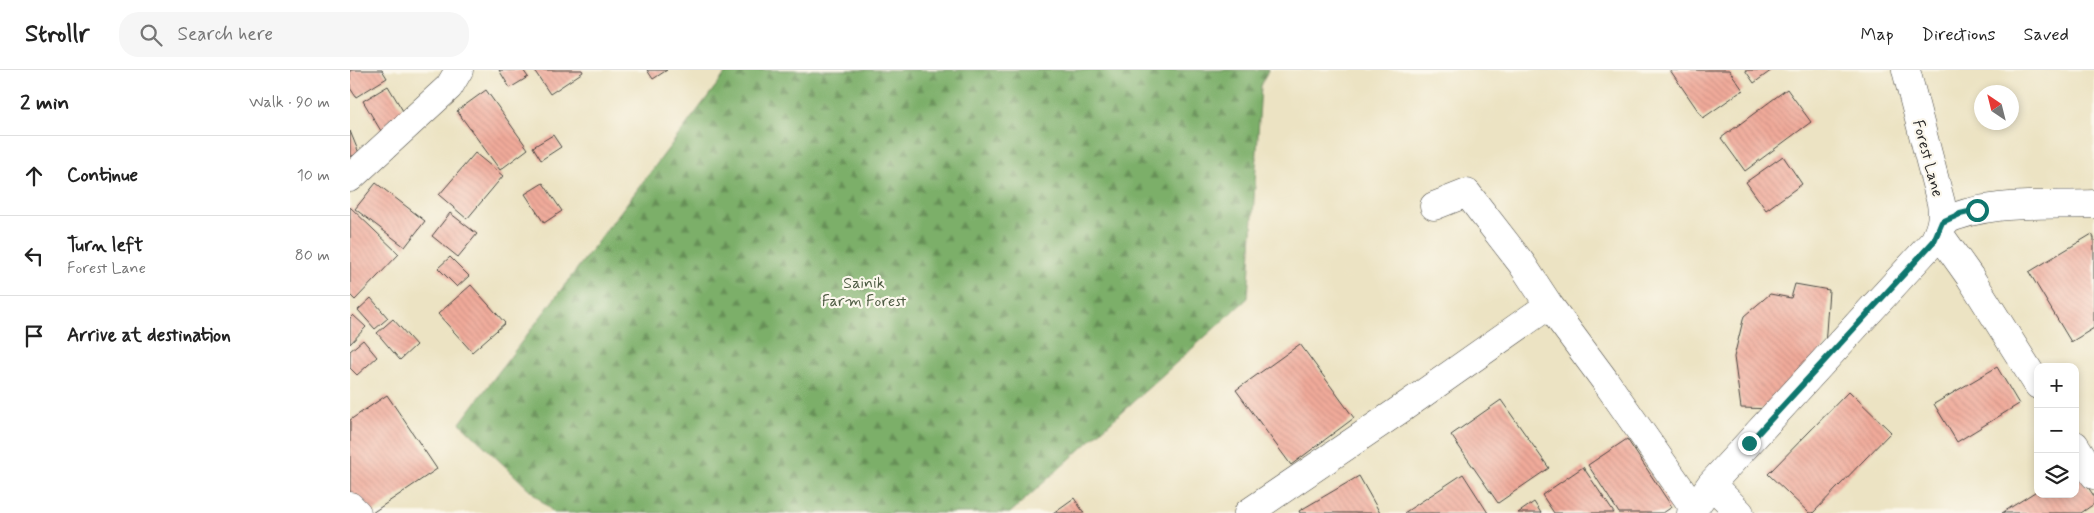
<!DOCTYPE html>
<meta charset="utf-8">
<style>
:root{--surface:#fff;--page:#f6f6f6;--text:#222;--muted:#767676;--line:#e0e0e0}
body{margin:0;font-family:Mynerve,sans-serif;background:var(--page);color:var(--text)}
.controls{position:absolute;right:15px;bottom:15px;display:grid;overflow:hidden;border-radius:10px;box-shadow:0 2px 8px #0003}
.controls button{width:45px;height:45px;display:grid;place-items:center;padding:0;border:0;border-bottom:1px solid var(--line);background:var(--surface);color:var(--text);font:25px sans-serif}
.compass{position:absolute;left:1624px;top:15px;width:45px;height:45px;border-radius:50%;background:var(--surface);box-shadow:0 2px 8px #0003;rotate:325deg}
.stop{position:absolute;width:15px;height:15px;margin:-11px;border:4px solid #0f766e;border-radius:50%;background:#fff}
.stop.end{background:#0f766e;border-color:#fff;box-shadow:0 1px 5px #0008}
.list{margin:0;padding:0;list-style:none}
h2{display:flex;justify-content:space-between;align-items:center;height:65px;margin:0;padding:0 20px;font-size:21px}
h2 small{font-size:16px;font-weight:400;color:var(--muted)}
.list li{display:grid;grid-template-columns:32px 1fr auto;gap:15px;align-items:center;box-sizing:border-box;height:80px;padding:0 20px;border-top:1px solid var(--line)}
.list b{display:block;font-size:19px;white-space:nowrap}
.list p{margin:0;font-size:16px;white-space:nowrap;color:var(--muted)}
.list em{font-size:16px;font-style:normal;color:var(--muted)}
.icon{flex:none;width:28px;height:28px;fill:none;stroke:currentColor;stroke-width:2;stroke-linecap:round;stroke-linejoin:round}
.map{position:relative;flex:none;width:1744px;height:443px;overflow:hidden}
header{display:flex;align-items:center;gap:30px;box-sizing:border-box;height:70px;padding:0 25px;background:var(--surface);border-bottom:1px solid var(--line)}
header strong{font-size:24px}
nav{display:flex;gap:28px;margin-inline-start:auto;font-size:18px}
.search{width:350px;height:45px;background:var(--page);display:flex;align-items:center;gap:12px;box-sizing:border-box;padding:0 18px;border-radius:20px;color:var(--muted);font-size:19px}
main{display:flex}
aside{flex:1;background:var(--surface)}
.map>svg:first-child{display:block}
.forest{fill:url(#forest-firs);stroke:#546d4a}
.building{fill:url(#building-back-hatch)}
.lines{fill:none;stroke-linecap:round;stroke-linejoin:round}
.minor-casing{stroke:#484742;stroke-width:29}
.minor{stroke:#fff;stroke-width:28}
.route{stroke:#0f766e;stroke-width:6}
.labels{text-anchor:middle;stroke-width:4.5;stroke-linejoin:round;paint-order:stroke}
.street-label{font-size:16px;fill:#2b2b2b;stroke:#fbf7ec}
.park-label{font-size:16px;fill:#4d5b42;stroke:#fbf7ec}
</style>
<header>
<strong>Strollr</strong>
<div class="search"><svg class="icon" aria-label="search" viewBox="0 0 24 24"><circle cx="10" cy="10" r="6"/><path d="M15 15l6 6"/></svg>Search here</div>
<nav><a>Map</a><a>Directions</a><a>Saved</a></nav>
</header>
<main>
<aside>
<h2>2 min<small>Walk · 90 m</small></h2>
<ul class="list">
<li><svg class="icon" aria-label="ahead" viewBox="0 0 24 24"><path d="M12 20V5M6 11l6-6 6 6"/></svg><div><b>Continue</b></div><em>10 m</em></li>
<li><svg class="icon" aria-label="left" viewBox="0 0 24 24"><path d="M17 20v-9H6M10 6l-5 5 5 5"/></svg><div><b>Turn left</b><p>Forest Lane</p></div><em>80 m</em></li>
<li><svg class="icon" aria-label="arrive" viewBox="0 0 24 24"><path d="M6 21V4h12l-3 4 3 4H6"/></svg><div><b>Arrive at destination</b></div></li>
</ul>
</aside>
<div class="map">
<svg width="1744" height="443" viewBox="0 0 1744 443">
<defs>
<pattern id="forest-firs" width="22" height="20" patternUnits="userSpaceOnUse" patternTransform="scale(1.25)"><rect width="22" height="20" fill="#7caf69"/><path d="M5 1l3.5 6h-7zM16 11l3.5 6h-7z" fill="#668f57"/></pattern>
<pattern id="building-back-hatch" width="6" height="6" patternUnits="userSpaceOnUse" patternTransform="scale(1.25)"><rect width="6" height="6" fill="#f0aa9a"/><path d="M-1 5l2 2M0 0l6 6M5-1l2 2" fill="none" stroke="#ce9285"/></pattern>
</defs>
<rect width="100%" height="100%" fill="#fbf7ec"/>
<filter id="ink" filterUnits="userSpaceOnUse"><feTurbulence type="fractalNoise" baseFrequency=".02" numOctaves="2"/><feDisplacementMap in="SourceGraphic" scale="10" xChannelSelector="R" yChannelSelector="G"/><feConvolveMatrix kernelMatrix="1 2 1 2 8 2 1 2 1" color-interpolation-filters="sRGB"/></filter>
<filter id="wash" filterUnits="userSpaceOnUse"><feTurbulence type="fractalNoise" baseFrequency=".0096" numOctaves="4" result="noise"/><feDisplacementMap in="SourceGraphic" scale="20" xChannelSelector="R" yChannelSelector="G"/><feGaussianBlur stdDeviation="1.12" result="paint"/><feColorMatrix in="noise" values="0 0 0 0 0 0 0 0 0 0 0 0 0 0 0 0 0 1.4 0 .05"/><feComposite in="paint" operator="in"/></filter>
<g filter="url(#wash)">
<rect width="100%" height="100%" fill="#ece3c3"/>
<path class="forest" d="M378,0H918L911,16L898,228L660,443H204L110,353Z"/>
<g id="blocks">
<path class="building" d="M0,0H32L37,8L6,27L0,18Z
M149,0H173L178,7L160,18Z
M184,0H232L233,2L200,24Z
M297,0H317L303,9Z
M1320,0H1379L1393,20L1353,48Z
M1395,0H1422L1404,13Z
M38,16L56,46L31,61L13,31Z
M1437,19L1461,52L1395,101L1371,68Z
M136,20L178,79L150,100L107,41Z
M0,61L9,83L0,87Z
M203,65L211,77L191,90L183,77Z
M125,83L153,106L117,149L89,125Z
M1433,86L1452,114L1416,140L1396,112Z
M26,113L75,151L55,177L5,139Z
M193,113L212,141L194,153L175,124Z
M0,137L49,184L5,230L0,225Z
M100,143L127,164L108,187L82,166Z
M1742,164L1744,168V258L1721,272L1679,202Z
M100,187L119,206L107,217L88,198Z
M1445,214L1479,220L1475,276L1426,339L1391,338L1384,287L1394,246L1420,224L1441,228Z
M121,215L155,253L122,282L88,244Z
M21,228L38,248L25,259L8,240Z
M3,245L16,257L0,274V248Z
M43,249L66,275L50,290L27,263Z
M13,270L27,287L7,305L0,298V281Z
M950,274L1004,348L941,395L886,320Z
M1647,297L1669,334L1607,372L1584,334Z
M1499,321L1541,362L1463,443H1459L1418,404Z
M37,325L87,399L22,443H12L0,426V350Z
M1151,330L1199,398L1148,433L1101,365Z
M1277,369L1322,437L1313,443H1269L1238,395Z
M1233,397L1264,443H1204L1192,425Z
M1725,398L1744,426V434L1731,443H1652L1688,420V424H1725Z
M1113,404L1138,443H1054Z
M1009,406L1030,443H950L949,441Z
M724,428L734,443H703Z
M1184,432L1191,443H1168Z"/>
</g>
</g>
<g filter="url(#ink)">
<use href="#blocks" fill-opacity="0" stroke="#484742" stroke-width="1"/>
<g class="lines">
<defs>
<path id="minor" d="M0,108L99,17L109,0
M1084,136L1117,123L1172,194L1199,235
M1592,152C1638,130 1694,136 1744,134
M1588,162L1620,207L1688,315
M1725,375L1744,405
M1361,414L1390,443
M0,436L7,443
M898,443L1054,337L1199,235L1256,312L1344,438
M1341,443L1361,414L1584,171C1591,157 1593,148 1591,133L1556,0"/>
</defs>
<use href="#minor" class="minor-casing"/>
<use href="#minor" class="minor"/>
</g>
</g>
<g class="lines" filter="url(#ink)">
<path class="route" d="M1399,373L1584,171L1592,152L1610,144L1627,140"/>
</g>
<g class="labels">
<g class="street-label">
<text transform="translate(1579 88) rotate(75)" y="6">Forest Lane</text>
</g>
<g class="park-label">
<text x="514" y="218">Sainik<tspan x="514" dy="18">Farm Forest</tspan></text>
</g>
</g>
</svg>
<div class="controls">
<button>+</button>
<button>−</button>
<button><svg class="icon" aria-label="layers" viewBox="0 0 24 24"><path d="M12 4l9 5-9 5-9-5zM3 14l9 5 9-5"/></svg></button>
</div>
<svg class="compass" viewBox="-18 -18 36 36"><path d="M0-13l5 13h-10z" fill="#e53935"/><path d="M0 13l5-13h-10z" fill="#767676"/></svg>
<div class="stop" style="left:1627px;top:140px"></div>
<div class="stop end" style="left:1399px;top:373px"></div>
</div>
</main>
